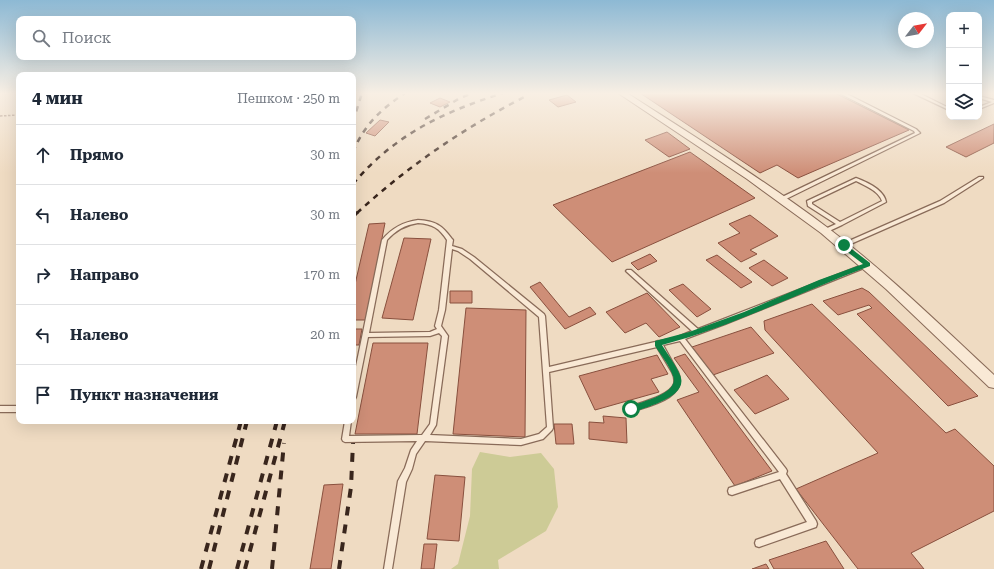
<!DOCTYPE html>
<html lang="ru">
<meta charset="utf-8">
<style>
:root{--surface:#fff;--page:#f6f6f7;--text:#1f2937;--muted:#747a83;--line:#e0e1e3}
body{margin:0;font-family:"Roboto Serif",serif;background:var(--page);color:var(--text)}
.controls{position:absolute;right:12px;top:12px;display:grid;overflow:hidden;border-radius:8px;box-shadow:0 4px 16px #0002}
.controls button{width:36px;height:36px;display:grid;place-items:center;padding:0;border:0;border-bottom:1px solid var(--line);background:var(--surface);color:var(--text);font:20px sans-serif}
.compass{position:absolute;left:898px;top:12px;width:36px;height:36px;border-radius:50%;background:var(--surface);box-shadow:0 4px 16px #0002;rotate:59deg}
.stop{position:absolute;width:12px;height:12px;margin:-9px;border:3px solid #0b8043;border-radius:50%;background:#fff}
.stop.end{background:#0b8043;border-color:#fff;box-shadow:0 1px 4px #0008}
.list{margin:0;padding:0;list-style:none}
h2{display:flex;justify-content:space-between;align-items:center;height:52px;margin:0;padding:0 16px;font-size:17px}
h2 small{font-size:13px;font-weight:400;color:var(--muted)}
.list li{display:grid;grid-template-columns:26px 1fr auto;gap:12px;align-items:center;box-sizing:border-box;height:60px;padding:0 16px;border-top:1px solid var(--line)}
.list b{display:block;font-size:15px;white-space:nowrap}
.list em{font-size:13px;font-style:normal;color:var(--muted)}
.icon{flex:none;width:22px;height:22px;fill:none;stroke:currentColor;stroke-width:2;stroke-linecap:round;stroke-linejoin:round}
.map{position:relative;flex:none;width:994px;height:569px;overflow:hidden}
.search{position:absolute;background:var(--surface);box-shadow:0 4px 16px #0002;left:16px;top:16px;width:340px;height:44px;display:flex;align-items:center;gap:10px;box-sizing:border-box;padding:0 14px;border-radius:8px;color:var(--muted);font-size:15px}
.panel{position:absolute;background:var(--surface);box-shadow:0 4px 16px #0002;left:16px;top:72px;width:340px;height:352px;border-radius:8px}
.map>svg:first-child{display:block}
.green{fill:#cdcb96}
.building{fill:#ce8e77;stroke:#89503e}
.lines{fill:none;stroke-linecap:round;stroke-linejoin:round}
.service-casing{stroke:#896b59;stroke-width:2.5}
.minor-casing{stroke:#896b59;stroke-width:2}
.path{stroke:#896b59;stroke-width:1.5;stroke-dasharray:2.5 1.5;stroke-linecap:butt}
.service{fill:#f9e9d5;fill-rule:evenodd}
.minor{fill:#f9e9d5;fill-rule:evenodd}
.rail-far2{stroke:#39261d;stroke-width:2.5;stroke-dasharray:5.5 5.5;stroke-linecap:butt}
.rail-far1{stroke:#39261d;stroke-width:3;stroke-dasharray:7 7;stroke-linecap:butt}
.rail{stroke:#39261d;stroke-width:4;stroke-dasharray:9 9;stroke-linecap:butt}
.route{fill:#0b8043}
</style>
<div class="map">
<svg width="994" height="569" viewBox="0 0 994 569">
<rect width="100%" height="100%" fill="#efdbc2"/>
<path class="green" d="M480,452L510,457L541,453L554,469L558,507L546,531L498,560L499,569H451L458,564L470,516L472,469Z"/>
<path class="building" d="M640,93H835L909,130L798,178L777,165L760,173Z
M567,95L576,102L558,107L549,100Z
M440,98L450,102L440,107L430,103Z
M380,120L389,122L375,136L366,133Z
M994,124V143L966,157L946,147Z
M667,132L690,149L669,157L645,140Z
M690,152L755,198L612,262L553,205Z
M750,215L778,236L750,250L757,254L741,262L718,243L740,233L729,224Z
M385,223L366,320H353V293L369,224Z
M404,238L431,239L413,320L382,318Z
M650,254L657,261L638,270L631,263Z
M717,255L752,282L741,288L706,260Z
M764,260L788,278L772,286L749,268Z
M540,282L569,317L590,307L596,314L565,329L530,287Z
M683,284L711,309L697,317L669,290Z
M862,288L869,292L978,396L948,406L857,314L872,308L869,305L838,315L823,301Z
M450,291H472V303H450Z
M647,293L680,327L659,337L646,323L625,333L606,312Z
M812,304L946,433L955,429L994,466V511L911,553L924,569H858L796,489L878,453L765,330L764,321Z
M466,308L526,310L525,437L453,434Z
M751,327L774,353L713,375L692,347Z
M353,329H362L359,345H353Z
M373,343H428L417,434H355Z
M685,354L772,471L735,486L677,400L699,392L674,358Z
M657,355L668,374L651,379L659,392L595,410L579,376Z
M767,375L789,399L755,414L734,390Z
M603,416L626,418L627,443L589,439V422L604,423Z
M554,424H572L574,444H556Z
M435,475L465,477L459,541L427,539Z
M343,484L331,569H310L324,485Z
M826,541L844,569H774L769,560Z
M424,544H437L434,569H421Z
M766,564L769,569H752Z"/>
<g class="lines">
<defs>
<path id="service" d="M839,93H845L916,129L920,133L784,200H780V198L915,133L914,131Z
M913,93H919L949,108V110Z
M979,96L994,100V103L979,109V107L992,102L979,98Z
M979,177H983V178L944,203L846,246L844,247L841,245L842,244L940,201Z
M856,178C867,182 884,190 886,202L842,225L827,232H823L822,231L823,230L836,224L808,206L807,201ZM856,181C864,185 879,191 882,201L840,222L812,204V202Z
M418,220C435,221 442,225 452,239L453,240L452,246L462,249L474,257L544,314L545,316L549,367L655,342L658,341H660L675,338L692,331L627,272L626,271L627,270H631L698,329L865,264H869L870,265L869,266L725,324L685,339L786,469L787,471L786,474L816,521L817,524L816,527L759,547L756,546L755,543L756,540L807,522L780,479L732,495L729,494L728,491L729,488L779,472L680,341L663,345L678,372C689,398 648,406 631,412L629,411L628,409L629,407C639,403 670,396 674,384C675,380 674,376 672,372L657,347L549,372L553,428L552,430L543,439L521,445L425,441L416,454L412,469L406,482L392,569H384L398,481L405,468L411,450L417,441L345,442L343,441L342,439L345,421H351L349,436L422,435L430,424L442,336L439,333L430,336L368,337L356,397L355,399L353,400V381L382,240C392,228 403,222 418,220ZM418,223C433,224 439,228 447,240L439,310L435,326L437,329L430,332L369,333L387,240C396,230 405,225 418,223ZM452,249L458,251L470,259L539,317L547,427L539,434L521,439L430,435L436,425L448,336L441,326L445,310Z
M0,406H19V412H0Z"/>
<path id="minor" d="M618,93H627C695,137 764,180 828,228C887,273 940,325 994,375V388L989,387L886,289L821,233L747,179Z"/>
</defs>
<use href="#service" class="service-casing"/>
<use href="#minor" class="minor-casing"/>
<path class="path" d="M0,116L19,115
M18,177L19,175"/>
<use href="#service" class="service"/>
<use href="#minor" class="minor"/>
<path class="rail-far2" d="M425,119L460,98L473,93
M353,122L362,93
M353,152C364,125 381,109 405,93
M353,184C394,135 443,112 503,93
M357,213C408,166 464,128 526,96"/>
<path class="rail-far1" d="M353,217L358,212"/>
<path class="rail" d="M201,569L241,421
M209,569L247,421
M237,569L277,421
M245,569L285,421
M272,569L284,443
M339,569L351,487L353,443"/>
</g>
<linearGradient id="sky" x2="0" y2="1"><stop stop-color="#8db9d4"/><stop offset="0.54" stop-color="#f8efe4"/><stop offset="1" stop-color="#f8efe4" stop-opacity="0"/></linearGradient>
<rect width="994" height="173" fill="url(#sky)"/>
<path class="route" d="M844,243L870,263V266C800,292 734,326 662,345C668,355 676,365 680,375C690,397 645,407 631,413L628,412V407C640,402 680,394 673,376C669,365 661,355 655,346V341L689,332L744,312L819,280L863,264L841,247V245Z"/>
</svg>
<div class="controls">
<button>+</button>
<button>−</button>
<button><svg class="icon" aria-label="layers" viewBox="0 0 24 24"><path d="M12 4l9 5-9 5-9-5zM3 14l9 5 9-5"/></svg></button>
</div>
<svg class="compass" viewBox="-18 -18 36 36"><path d="M0-13l5 13h-10z" fill="#e53935"/><path d="M0 13l5-13h-10z" fill="#747a83"/></svg>
<div class="stop" style="left:631px;top:409px"></div>
<div class="stop end" style="left:844px;top:245px"></div>
<div class="search"><svg class="icon" aria-label="search" viewBox="0 0 24 24"><circle cx="10" cy="10" r="6"/><path d="M15 15l6 6"/></svg>Поиск</div>
<section class="panel">
<h2>4 мин<small>Пешком · 250 m</small></h2>
<ul class="list">
<li><svg class="icon" aria-label="ahead" viewBox="0 0 24 24"><path d="M12 20V5M6 11l6-6 6 6"/></svg><div><b>Прямо</b></div><em>30 m</em></li>
<li><svg class="icon" aria-label="left" viewBox="0 0 24 24"><path d="M17 20v-9H6M10 6l-5 5 5 5"/></svg><div><b>Налево</b></div><em>30 m</em></li>
<li><svg class="icon" aria-label="right" viewBox="0 0 24 24"><path d="M7 20v-9h11M14 6l5 5-5 5"/></svg><div><b>Направо</b></div><em>170 m</em></li>
<li><svg class="icon" aria-label="left" viewBox="0 0 24 24"><path d="M17 20v-9H6M10 6l-5 5 5 5"/></svg><div><b>Налево</b></div><em>20 m</em></li>
<li><svg class="icon" aria-label="arrive" viewBox="0 0 24 24"><path d="M6 21V4h12l-3 4 3 4H6"/></svg><div><b>Пункт назначения</b></div></li>
</ul>
</section>
</div>
